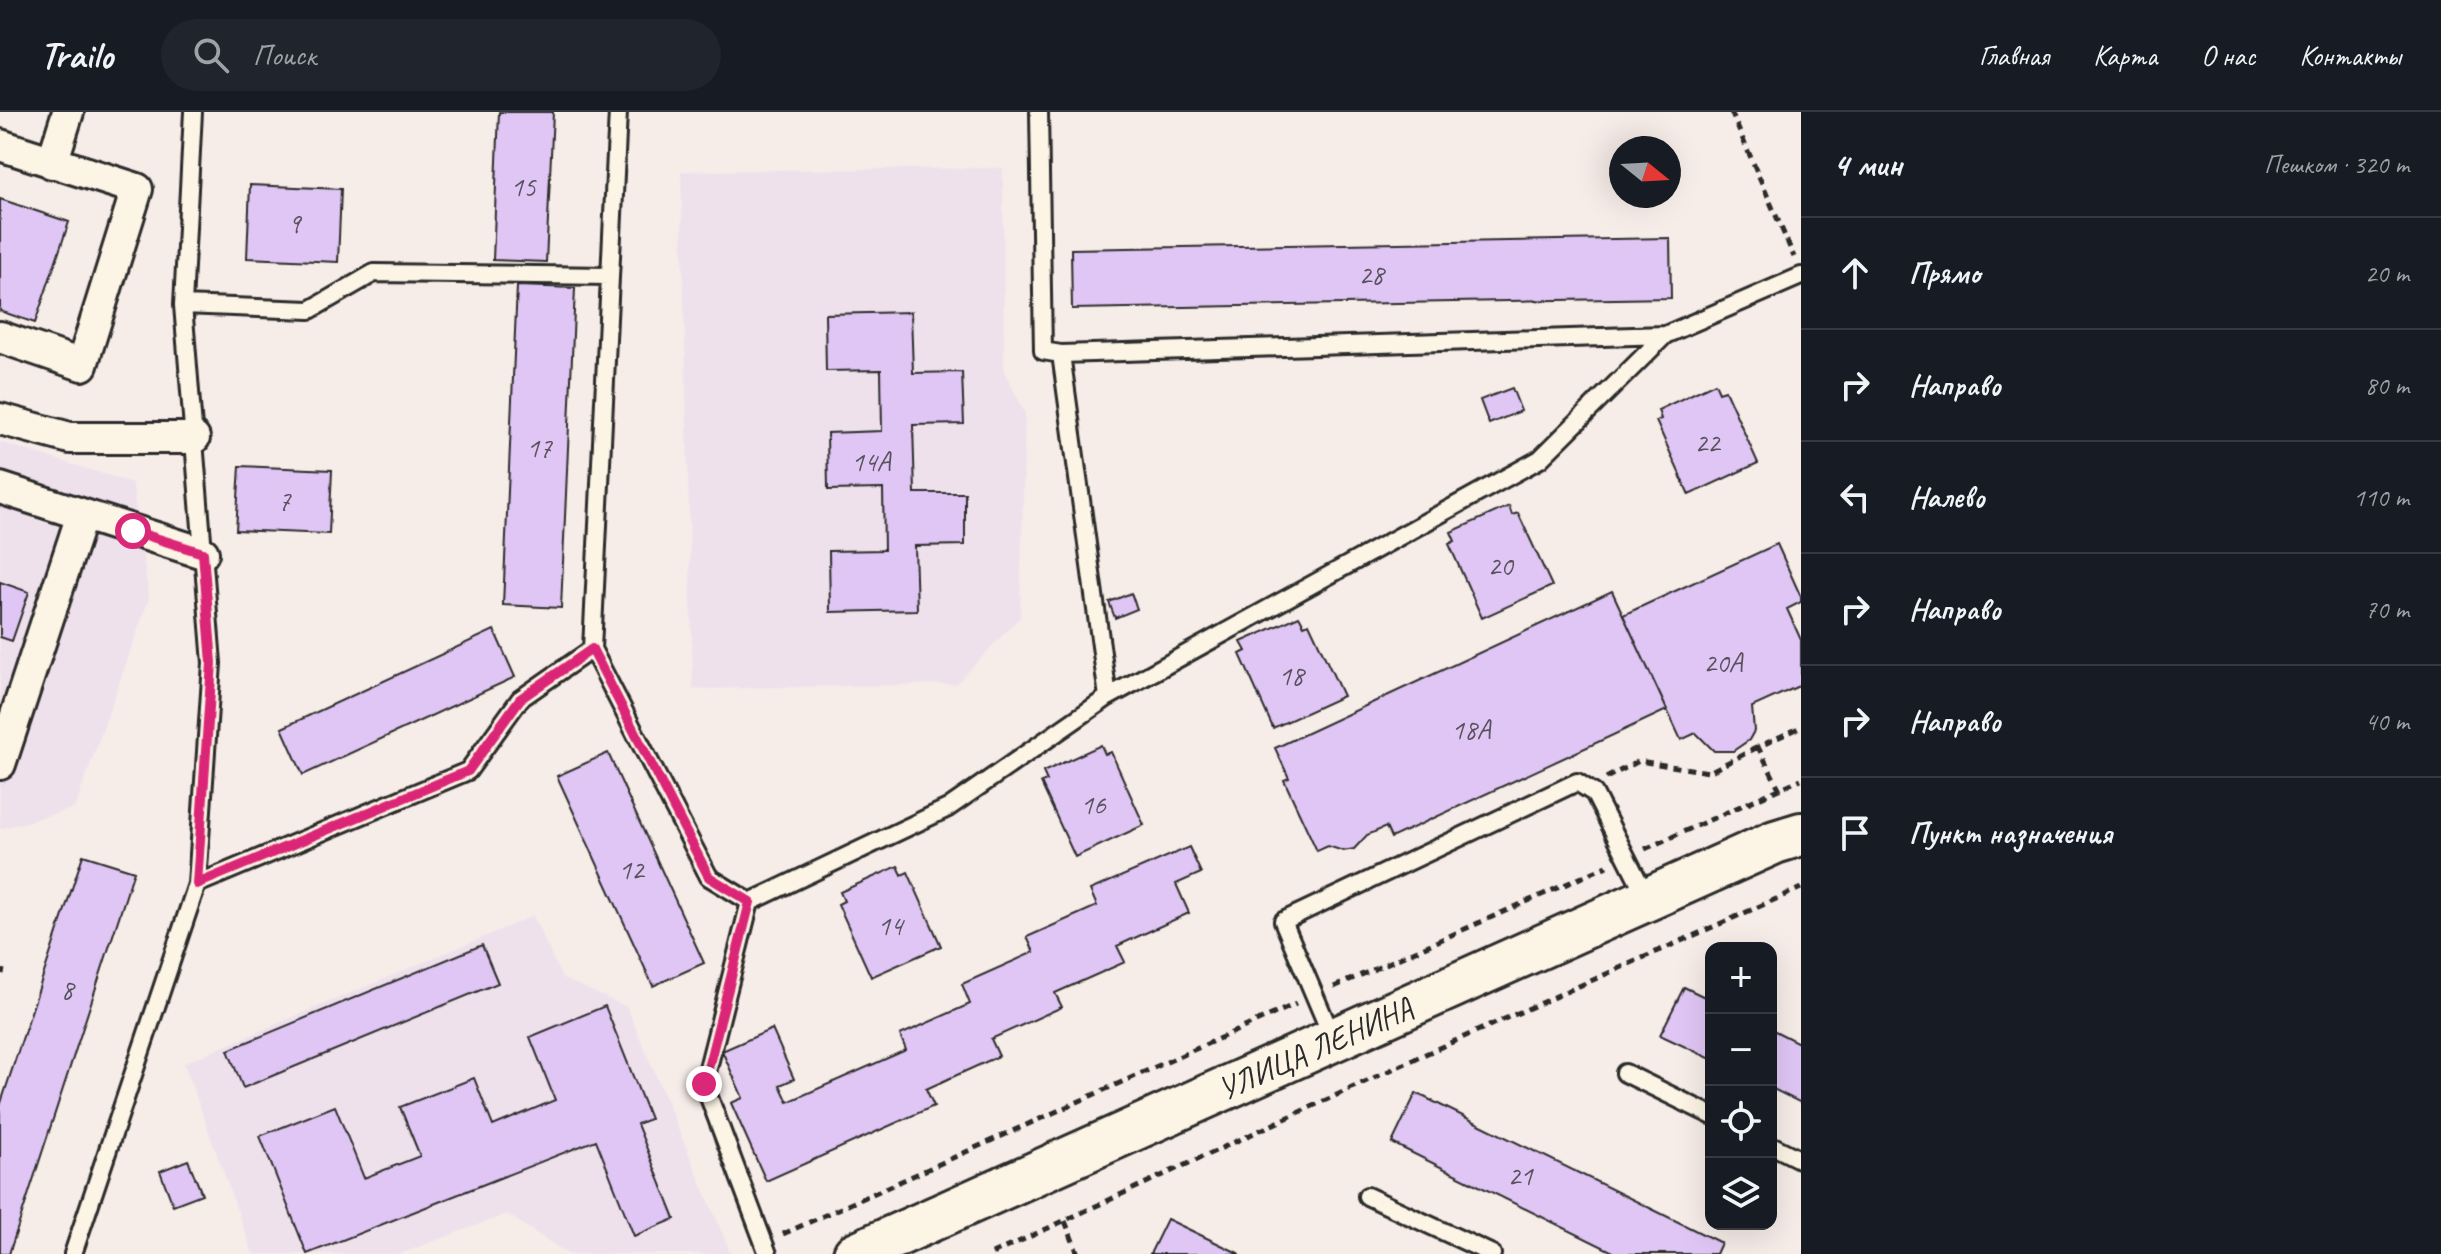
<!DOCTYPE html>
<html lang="ru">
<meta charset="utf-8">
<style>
:root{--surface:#171b24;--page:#20242c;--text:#f1f3f6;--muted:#9ea1a6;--line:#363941}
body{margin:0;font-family:Caveat,sans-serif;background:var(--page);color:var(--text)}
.controls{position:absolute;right:24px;bottom:24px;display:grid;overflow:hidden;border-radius:16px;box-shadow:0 8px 32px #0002}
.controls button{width:72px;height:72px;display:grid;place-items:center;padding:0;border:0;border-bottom:2px solid var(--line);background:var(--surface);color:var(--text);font:40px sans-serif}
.compass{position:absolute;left:1609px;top:24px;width:72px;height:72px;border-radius:50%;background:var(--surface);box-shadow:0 8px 32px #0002;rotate:108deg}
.stop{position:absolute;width:24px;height:24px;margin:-18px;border:6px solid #db2777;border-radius:50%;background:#fff}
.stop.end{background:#db2777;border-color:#fff;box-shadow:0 2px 8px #0008}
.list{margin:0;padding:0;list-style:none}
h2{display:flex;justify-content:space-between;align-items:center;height:104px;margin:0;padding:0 32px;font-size:34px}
h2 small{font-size:26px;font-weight:400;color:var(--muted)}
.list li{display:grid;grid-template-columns:52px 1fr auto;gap:24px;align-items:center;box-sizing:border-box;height:112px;padding:0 32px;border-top:2px solid var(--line)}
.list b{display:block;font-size:30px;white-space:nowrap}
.list em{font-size:26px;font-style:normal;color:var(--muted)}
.icon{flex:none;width:44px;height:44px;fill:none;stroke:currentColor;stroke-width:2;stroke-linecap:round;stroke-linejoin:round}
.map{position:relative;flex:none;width:1801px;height:1142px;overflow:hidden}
header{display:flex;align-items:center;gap:48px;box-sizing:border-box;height:112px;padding:0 40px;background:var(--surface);border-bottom:2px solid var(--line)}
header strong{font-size:38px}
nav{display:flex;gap:44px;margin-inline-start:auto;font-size:28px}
.search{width:560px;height:72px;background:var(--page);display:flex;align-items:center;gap:20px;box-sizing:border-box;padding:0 28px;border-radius:44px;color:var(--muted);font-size:30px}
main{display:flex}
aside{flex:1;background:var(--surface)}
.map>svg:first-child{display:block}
.built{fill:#efe1ec}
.building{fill:#e0c6f5;stroke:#2b2b2b;stroke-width:2}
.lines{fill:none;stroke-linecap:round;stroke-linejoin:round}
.service-casing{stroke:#2b2b2b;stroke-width:22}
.minor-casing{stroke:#2b2b2b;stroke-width:36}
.secondary-casing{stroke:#2b2b2b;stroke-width:48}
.path{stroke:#2b2b2b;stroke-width:5;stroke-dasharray:8 6;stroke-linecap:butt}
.service{stroke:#fcf5e5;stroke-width:16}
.minor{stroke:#fcf5e5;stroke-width:30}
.secondary{stroke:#fcf5e5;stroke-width:42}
.route{stroke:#db2777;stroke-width:10}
.labels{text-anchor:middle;stroke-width:6;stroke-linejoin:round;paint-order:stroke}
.number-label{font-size:28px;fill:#58525e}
.street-label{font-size:32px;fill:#2b2b2b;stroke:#fcf5e5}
</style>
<header>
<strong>Trailo</strong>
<div class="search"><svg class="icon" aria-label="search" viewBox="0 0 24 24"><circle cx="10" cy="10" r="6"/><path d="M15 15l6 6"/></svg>Поиск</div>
<nav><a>Главная</a><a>Карта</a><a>О нас</a><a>Контакты</a></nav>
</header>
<main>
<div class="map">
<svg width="1801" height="1142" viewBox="0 0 1801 1142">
<rect width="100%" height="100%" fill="#f6ece8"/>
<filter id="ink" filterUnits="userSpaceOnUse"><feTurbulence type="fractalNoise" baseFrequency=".0125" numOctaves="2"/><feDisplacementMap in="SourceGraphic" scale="16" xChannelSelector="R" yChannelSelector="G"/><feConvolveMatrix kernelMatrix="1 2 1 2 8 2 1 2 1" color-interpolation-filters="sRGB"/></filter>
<g filter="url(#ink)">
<path class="built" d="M1003,56L1004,259L1025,301L1020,505L956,572L693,577L681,59Z
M0,330L132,371L149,486L75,696L0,717Z
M533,804L562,866L627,895L731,1142H568L507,1102L400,1142H253L184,951Z"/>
<path class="building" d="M499,0H553L546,150L493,148Z
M250,73L341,77L338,150L247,146Z
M0,87L69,110L35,211L0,199Z
M1670,126L1671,186L1072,197L1071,137Z
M517,174L575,176L561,496L503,493Z
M911,200L913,261L962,260L964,312L913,313L915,381H965V433L915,434L917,498L830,500L829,439L884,438L883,377L828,378L827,321L882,319L881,258L826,259L825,202Z
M1715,271L1719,280L1725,278L1758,351L1689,383L1656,309L1661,307L1658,298Z
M1512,276L1521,299L1489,312L1480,288Z
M240,354L332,358L329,422L236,418Z
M1509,394L1512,403L1518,401L1552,474L1482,506L1449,432L1455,429L1451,420Z
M1777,432L1801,485V490L1787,497L1801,528V573L1752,595L1754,619L1749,628L1733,639H1714L1696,621L1681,628L1623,503Z
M0,470L29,480L12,529L0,525Z
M1612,479L1667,598L1391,726L1386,715L1367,723L1354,737L1343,739L1328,734L1317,739L1284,668L1289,666L1275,636Z
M1131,481L1137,497L1115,506L1109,490Z
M1299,504L1304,513L1309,511L1343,584L1273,616L1240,542L1246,539L1241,530Z
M494,518L515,565L303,663L282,616Z
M1101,633L1105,642L1111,640L1144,713L1075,745L1041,671L1047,669L1043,660Z
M608,641L704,851L653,874L557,664Z
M1189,735L1201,761L1176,772L1189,801L1117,834L1125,850L1055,881L1062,895L991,927L999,944L926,977L934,994L766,1069L731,991L743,986L722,939L772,917L794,967L780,973L788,990L906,938L900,923L970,892L962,872L1034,840L1027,825L1097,794L1090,778Z
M83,743L134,759L9,1142H0V994Z
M898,754L902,763L908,760L941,834L871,865L838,792L844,789L840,780Z
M482,833L498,871L243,976L228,938Z
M1684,875L1711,888V947L1660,923Z
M605,894L650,1007L637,1012L675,1107L634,1124L596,1028L307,1142L260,1024L335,994L364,1066L420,1044L400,995L474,966L493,1014L555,988L530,925Z
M1771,917L1801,932V991L1771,976Z
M1416,981L1721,1131L1716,1142H1617L1392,1031Z
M188,1048L202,1082L173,1093L160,1059Z
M1167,1107L1240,1142H1150Z"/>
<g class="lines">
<defs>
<path id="service" d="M618,0L592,537L709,765L750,790L704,972L768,1142
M1039,0L1043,239L1061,242L1665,223L1801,164
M183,193L310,198L374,161L609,164
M1061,242L1108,585
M197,772L468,659L520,587L592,537
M750,790L948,696L1108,585L1540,347L1665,223
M1333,927L1283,809L1577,670L1594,681L1647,786
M1625,961L1711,1003
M1771,1033L1801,1048
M1367,1084L1492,1142
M73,1142L197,772L212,551L183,193L193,0"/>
<path id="minor" d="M0,33L137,77L82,253L0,225
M52,51L68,0
M0,307L70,326H194
M0,376L203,441
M0,652L82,403"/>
<path id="secondary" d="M855,1142L1775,730L1801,722"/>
</defs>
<use href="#service" class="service-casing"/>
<use href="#minor" class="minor-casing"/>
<use href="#secondary" class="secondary-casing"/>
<path class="path" d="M1731,0L1794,145
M1606,666L1639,649L1709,660L1758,635
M1780,678L1758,635L1801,615
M1645,737L1801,667
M0,859L5,860
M1334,875L1607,754
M1065,1109L1078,1142
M783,1122L1296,892
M992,1142L1432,939L1801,776"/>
<use href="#service" class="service"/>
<use href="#minor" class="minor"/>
<use href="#secondary" class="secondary"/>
</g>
</g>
<g class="lines" filter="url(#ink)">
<path class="route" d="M133,419L203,441L212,551L197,772L468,659L520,587L592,537L709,765L750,790L704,972"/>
</g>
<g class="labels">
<g class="number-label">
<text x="523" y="84">15</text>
<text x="294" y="121">9</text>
<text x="1371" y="172">28</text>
<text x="1707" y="340">22</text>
<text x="539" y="345">17</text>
<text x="871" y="359">14А</text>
<text x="284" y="398">7</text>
<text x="1500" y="463">20</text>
<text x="1723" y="560">20А</text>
<text x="1291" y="573">18</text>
<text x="1471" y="627">18А</text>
<text x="1093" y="702">16</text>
<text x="631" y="767">12</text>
<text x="890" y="823">14</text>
<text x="67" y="887">8</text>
<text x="1520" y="1073">21</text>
</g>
<g class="street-label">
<text transform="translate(1315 936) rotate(-24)" y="11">УЛИЦА ЛЕНИНА</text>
</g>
</g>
</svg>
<div class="controls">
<button>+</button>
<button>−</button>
<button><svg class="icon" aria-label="locate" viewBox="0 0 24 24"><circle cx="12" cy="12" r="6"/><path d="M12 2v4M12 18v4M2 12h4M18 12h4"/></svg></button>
<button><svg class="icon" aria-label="layers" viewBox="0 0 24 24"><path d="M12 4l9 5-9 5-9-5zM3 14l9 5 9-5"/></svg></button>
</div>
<svg class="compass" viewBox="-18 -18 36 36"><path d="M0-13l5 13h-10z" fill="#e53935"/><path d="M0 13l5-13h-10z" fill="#9ea1a6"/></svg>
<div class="stop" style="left:133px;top:419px"></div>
<div class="stop end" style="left:704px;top:972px"></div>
</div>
<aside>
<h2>4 мин<small>Пешком · 320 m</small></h2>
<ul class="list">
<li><svg class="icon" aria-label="ahead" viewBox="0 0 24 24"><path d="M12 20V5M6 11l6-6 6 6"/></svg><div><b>Прямо</b></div><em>20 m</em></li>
<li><svg class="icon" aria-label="right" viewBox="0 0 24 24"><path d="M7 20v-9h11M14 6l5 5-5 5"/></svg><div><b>Направо</b></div><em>80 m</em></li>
<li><svg class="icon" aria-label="left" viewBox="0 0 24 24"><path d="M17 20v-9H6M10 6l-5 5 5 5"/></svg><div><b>Налево</b></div><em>110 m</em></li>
<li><svg class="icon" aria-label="right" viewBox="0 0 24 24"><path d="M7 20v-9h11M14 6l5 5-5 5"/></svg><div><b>Направо</b></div><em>70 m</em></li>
<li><svg class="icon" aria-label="right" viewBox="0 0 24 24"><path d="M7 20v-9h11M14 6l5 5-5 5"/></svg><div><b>Направо</b></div><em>40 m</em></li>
<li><svg class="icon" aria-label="arrive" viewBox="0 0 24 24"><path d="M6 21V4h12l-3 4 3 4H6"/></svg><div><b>Пункт назначения</b></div></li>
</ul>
</aside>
</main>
